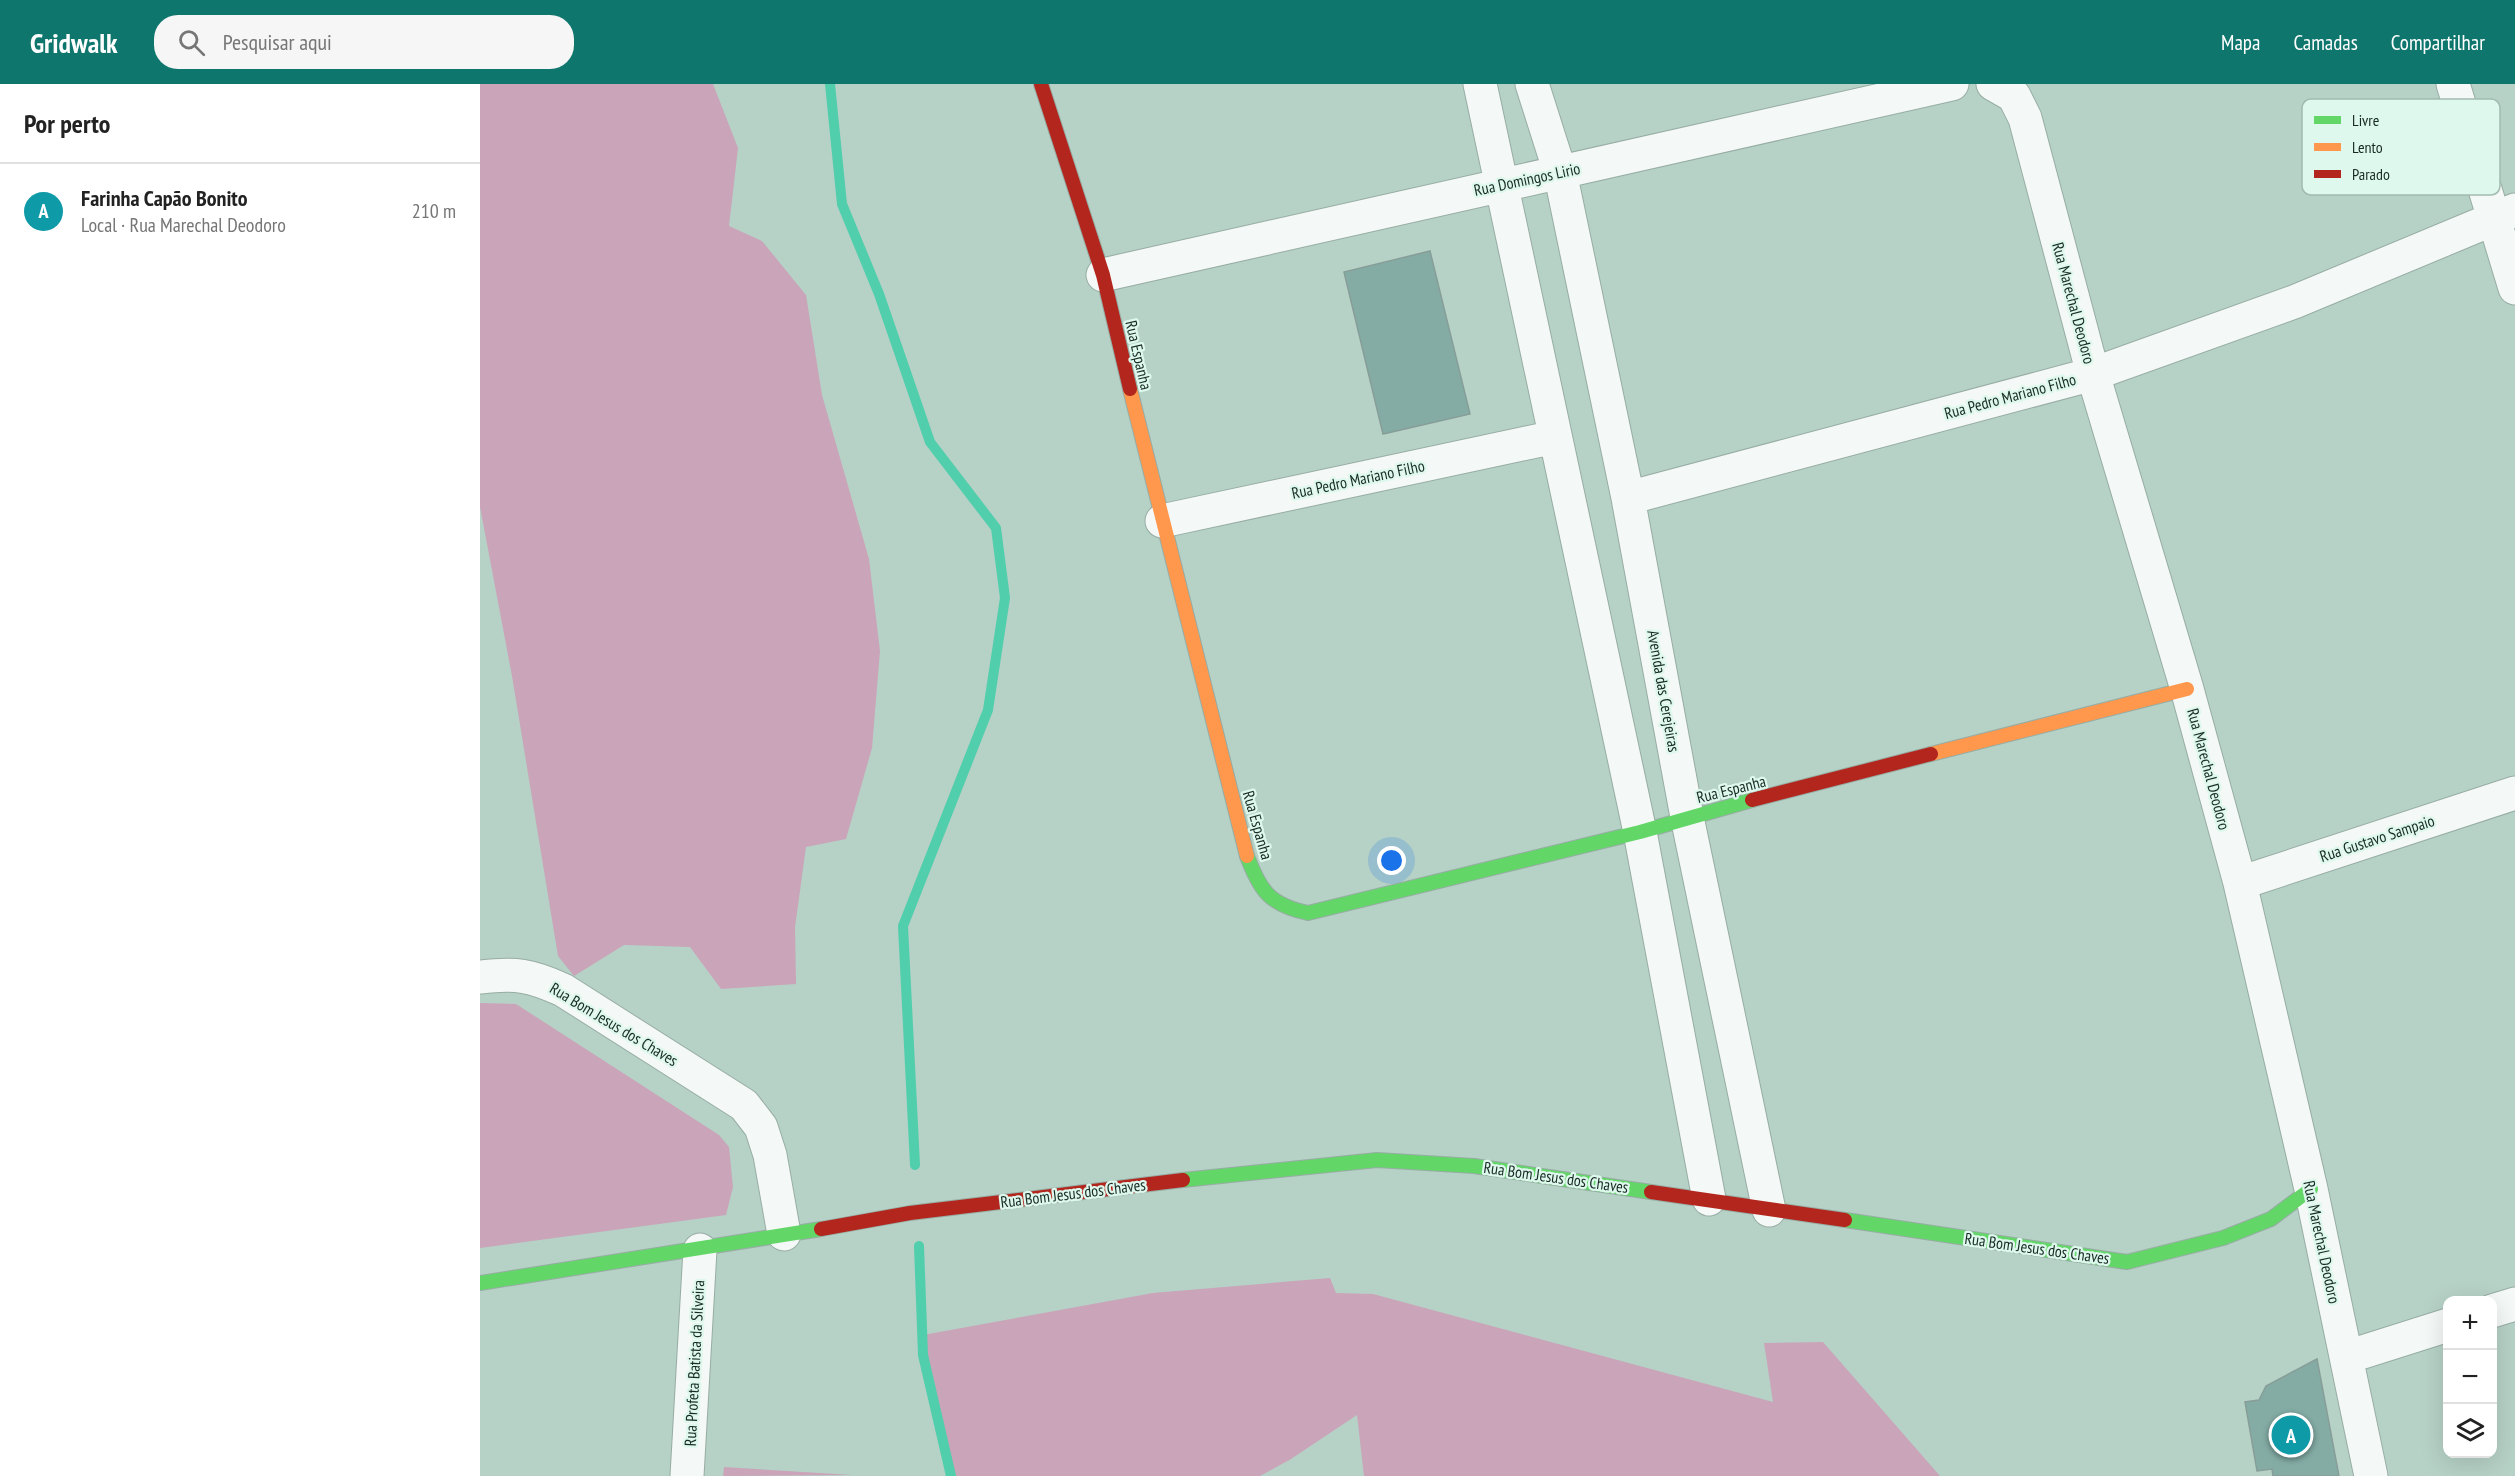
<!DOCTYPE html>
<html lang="pt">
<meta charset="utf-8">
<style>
:root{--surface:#fff;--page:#f6f6f6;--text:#222;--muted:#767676;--line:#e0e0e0;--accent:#0f766e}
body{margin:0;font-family:"PT Sans Narrow",sans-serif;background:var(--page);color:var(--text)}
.controls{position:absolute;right:18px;bottom:18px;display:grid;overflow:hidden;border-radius:12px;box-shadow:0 6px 24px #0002}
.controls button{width:54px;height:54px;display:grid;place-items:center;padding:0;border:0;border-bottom:2px solid var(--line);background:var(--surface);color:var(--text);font:30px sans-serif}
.you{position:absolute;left:912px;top:777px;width:21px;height:21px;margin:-15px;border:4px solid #fff;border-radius:50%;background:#1a73e8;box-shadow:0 0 0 9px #1a73e833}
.badge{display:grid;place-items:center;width:39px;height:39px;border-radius:50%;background:var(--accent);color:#fff;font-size:20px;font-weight:700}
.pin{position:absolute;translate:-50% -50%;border:3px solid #fff;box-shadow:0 2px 6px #0006}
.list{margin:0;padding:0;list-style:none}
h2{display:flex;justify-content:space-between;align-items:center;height:78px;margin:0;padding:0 24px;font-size:26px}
h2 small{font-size:20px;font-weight:400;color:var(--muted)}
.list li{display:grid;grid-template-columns:39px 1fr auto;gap:18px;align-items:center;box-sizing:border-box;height:96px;padding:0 24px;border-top:2px solid var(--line)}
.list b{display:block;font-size:22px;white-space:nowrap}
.list p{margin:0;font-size:20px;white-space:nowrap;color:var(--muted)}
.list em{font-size:20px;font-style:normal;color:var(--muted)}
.icon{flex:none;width:33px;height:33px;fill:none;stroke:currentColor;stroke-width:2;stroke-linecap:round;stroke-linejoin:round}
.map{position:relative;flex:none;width:2035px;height:1392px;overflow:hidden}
header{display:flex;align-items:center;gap:36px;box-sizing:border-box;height:84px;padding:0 30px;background:var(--accent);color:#fff}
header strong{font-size:28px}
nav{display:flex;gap:33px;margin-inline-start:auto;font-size:21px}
.search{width:420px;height:54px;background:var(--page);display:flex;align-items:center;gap:15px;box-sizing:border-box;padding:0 21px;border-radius:24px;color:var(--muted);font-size:22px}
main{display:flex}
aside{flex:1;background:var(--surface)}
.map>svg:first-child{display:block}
.green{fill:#caa4b8}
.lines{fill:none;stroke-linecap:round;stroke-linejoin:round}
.stream{stroke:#51ceac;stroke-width:10}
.building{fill:#84aca5;stroke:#879e98;stroke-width:1.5}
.street-casing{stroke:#97ada4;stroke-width:35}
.fast-casing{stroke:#97ada4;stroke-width:16}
.slow-casing{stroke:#97ada4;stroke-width:16}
.jam-casing{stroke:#97ada4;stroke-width:16}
.street{stroke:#f4f8f6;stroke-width:33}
.fast{stroke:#63d668;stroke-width:14}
.slow{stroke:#ff974d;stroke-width:14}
.jam{stroke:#b3261e;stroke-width:14}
.labels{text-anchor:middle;stroke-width:4.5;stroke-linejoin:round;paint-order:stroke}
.street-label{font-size:16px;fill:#172b24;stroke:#def8ed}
.key{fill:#def8ed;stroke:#a2bab1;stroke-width:1.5}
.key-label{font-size:16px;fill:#172b24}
</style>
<header>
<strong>Gridwalk</strong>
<div class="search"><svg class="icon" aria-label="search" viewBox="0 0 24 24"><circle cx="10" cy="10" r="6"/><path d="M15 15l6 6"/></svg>Pesquisar aqui</div>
<nav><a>Mapa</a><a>Camadas</a><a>Compartilhar</a></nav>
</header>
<main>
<aside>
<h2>Por perto<small></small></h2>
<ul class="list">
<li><span class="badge" style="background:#0f9aa8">A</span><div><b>Farinha Capão Bonito</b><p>Local · Rua Marechal Deodoro</p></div><em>210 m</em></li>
</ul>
</aside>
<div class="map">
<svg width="2035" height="1392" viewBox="0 0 2035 1392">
<rect width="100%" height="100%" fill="#b6d1c6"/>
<path class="green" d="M0,0H233L258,64L249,142L282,157L326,211L342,311L389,475L400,567L392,664L366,755L326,763L315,843L316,900L241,905L210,863L144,861L94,892L78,872L32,592L0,423Z
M0,919L36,920L239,1051L249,1063L253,1103L246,1131L0,1164Z
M850,1194L856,1209L893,1210L1293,1318L1284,1259L1343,1258L1460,1392H884L877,1331L811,1375L780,1392H472L443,1251L673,1209Z
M244,1383L372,1391L243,1392Z"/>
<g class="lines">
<path class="stream" d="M350,0L362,120L399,210L450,358L516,444L525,514L508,626L423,842L435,1081
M439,1162L443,1271L471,1392"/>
</g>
<path class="building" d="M950,167L990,330L903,350L864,188Z
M1837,1275L1859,1392H1793L1792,1385L1777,1387L1765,1318L1779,1316L1786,1302Z"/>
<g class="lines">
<defs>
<path id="street" d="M1000,0L1160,748L1229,1115
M1052,0L1080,88L1148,414L1207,733L1289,1126
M1513,0L1534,12L1545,34L1613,290L1707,605L1760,799L1831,1105L1891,1392
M1973,0L2035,204
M623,191L1472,0
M1148,414L1613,290L1814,218L2035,126
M682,437L1075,353
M1760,799L2035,709
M0,893C36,889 50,891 83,906L264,1021L281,1043L290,1071L304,1150
M2012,1227L2035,1220
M1867,1273L1968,1241
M207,1392L220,1166"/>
<path id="fast" d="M767,772C780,807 790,821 828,829L1160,748L1272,716
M703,1096L897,1076L994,1082L1171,1108
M1365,1136L1647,1178L1743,1154L1791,1135L1831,1105
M0,1199L341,1145"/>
<path id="slow" d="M650,305L767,772
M1451,670L1707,605"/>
<path id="jam" d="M561,0L623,191L650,305
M1272,716L1451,670
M1171,1108L1365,1136
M341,1145L430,1129L703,1096"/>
</defs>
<use href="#street" class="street-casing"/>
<use href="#fast" class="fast-casing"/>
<use href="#slow" class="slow-casing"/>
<use href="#jam" class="jam-casing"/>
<use href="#street" class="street"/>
<use href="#fast" class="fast"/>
<use href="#slow" class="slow"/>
<use href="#jam" class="jam"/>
</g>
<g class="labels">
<g class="street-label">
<text transform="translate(1047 95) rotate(-12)" y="6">Rua Domingos Lirio</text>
<text transform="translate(1594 219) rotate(75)" y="6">Rua Marechal Deodoro</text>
<text transform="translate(659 271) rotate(77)" y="6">Rua Espanha</text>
<text transform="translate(1530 312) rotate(-15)" y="6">Rua Pedro Mariano Filho</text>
<text transform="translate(878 395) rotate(-12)" y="6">Rua Pedro Mariano Filho</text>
<text transform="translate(1184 607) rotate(80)" y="6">Avenida das Cerejeiras</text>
<text transform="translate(1729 685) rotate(75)" y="6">Rua Marechal Deodoro</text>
<text transform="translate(1251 705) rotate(-14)" y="6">Rua Espanha</text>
<text transform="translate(778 741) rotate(74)" y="6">Rua Espanha</text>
<text transform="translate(1897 754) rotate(-18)" y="6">Rua Gustavo Sampaio</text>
<text transform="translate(134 940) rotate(31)" y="6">Rua Bom Jesus dos Chaves</text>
<text transform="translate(1076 1093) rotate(8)" y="6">Rua Bom Jesus dos Chaves</text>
<text transform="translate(593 1109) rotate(-7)" y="6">Rua Bom Jesus dos Chaves</text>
<text transform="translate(1842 1158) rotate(78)" y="6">Rua Marechal Deodoro</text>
<text transform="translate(1557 1164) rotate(8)" y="6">Rua Bom Jesus dos Chaves</text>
<text transform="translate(214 1279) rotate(-87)" y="6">Rua Profeta Batista da Silveira</text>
</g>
</g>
<rect x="1822" y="15" width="198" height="96" rx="9" class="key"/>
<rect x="1834" y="32" width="27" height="8" fill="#63d668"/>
<rect x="1834" y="59" width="27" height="8" fill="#ff974d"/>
<rect x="1834" y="86" width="27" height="8" fill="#b3261e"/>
<g class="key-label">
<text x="1872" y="42">Livre</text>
<text x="1872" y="69">Lento</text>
<text x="1872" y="96">Parado</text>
</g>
</svg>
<div class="controls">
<button>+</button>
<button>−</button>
<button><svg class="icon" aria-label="layers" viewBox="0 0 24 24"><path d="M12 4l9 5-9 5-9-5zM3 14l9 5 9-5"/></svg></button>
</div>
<div class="you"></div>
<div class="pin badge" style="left:1811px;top:1351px;background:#0f9aa8">A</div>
</div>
</main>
